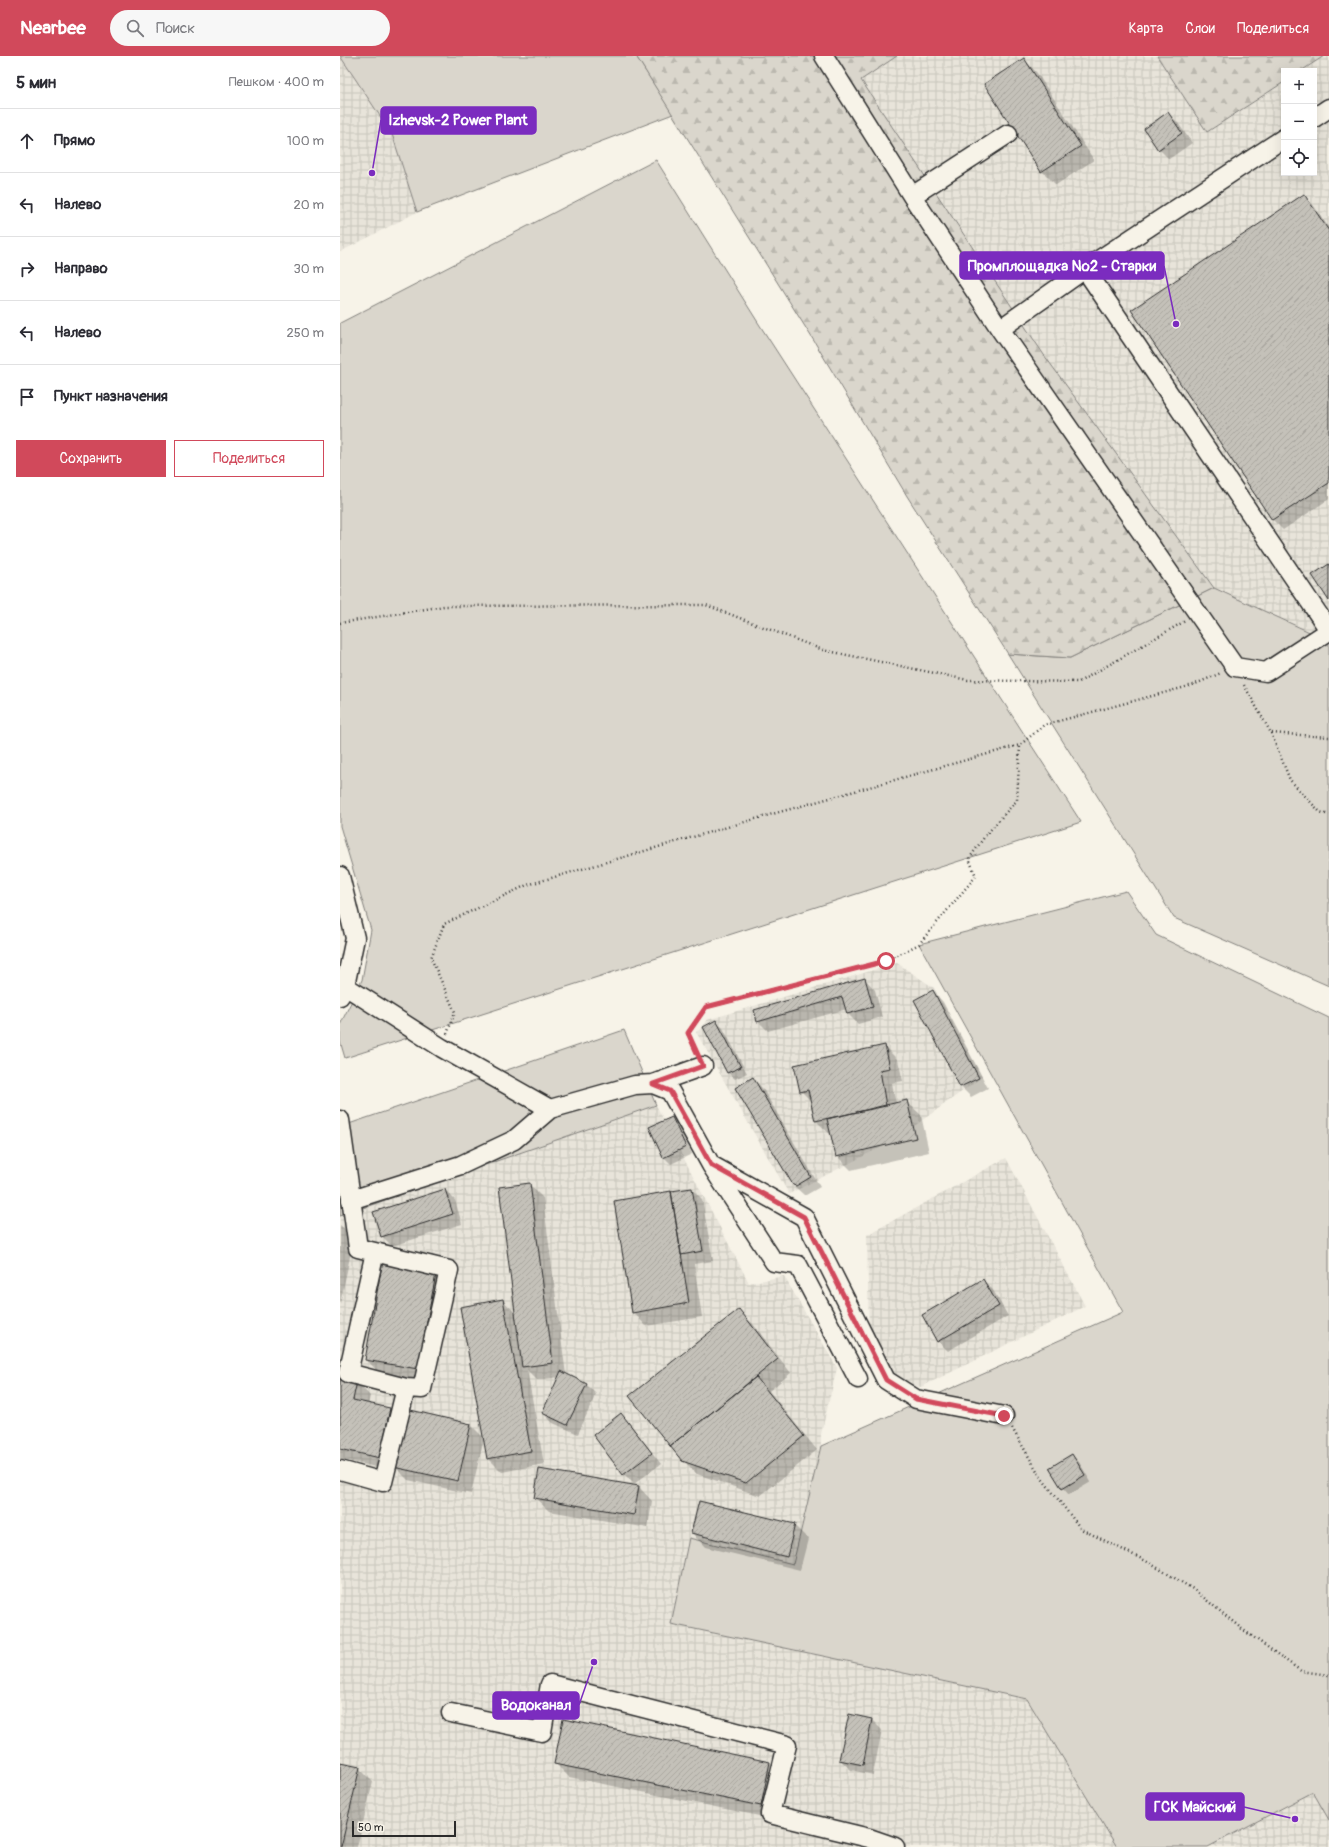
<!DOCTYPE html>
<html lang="ru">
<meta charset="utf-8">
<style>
:root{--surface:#fff;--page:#f7f7f7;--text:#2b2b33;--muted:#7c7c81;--line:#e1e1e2;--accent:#d1495b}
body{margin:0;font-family:Pangolin,sans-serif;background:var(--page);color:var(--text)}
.controls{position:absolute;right:12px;top:12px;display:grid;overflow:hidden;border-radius:0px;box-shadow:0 4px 16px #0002}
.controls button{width:36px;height:36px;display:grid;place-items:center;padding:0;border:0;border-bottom:1px solid var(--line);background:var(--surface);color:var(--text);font:20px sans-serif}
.scale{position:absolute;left:12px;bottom:10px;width:104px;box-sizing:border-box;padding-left:4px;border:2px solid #2b2b2b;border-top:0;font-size:11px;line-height:14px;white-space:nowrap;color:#2b2b2b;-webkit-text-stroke:3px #f7f3e8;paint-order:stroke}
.stop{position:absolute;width:12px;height:12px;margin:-9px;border:3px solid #d1495b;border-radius:50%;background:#fff}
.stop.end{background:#d1495b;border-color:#fff;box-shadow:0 1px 4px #0008}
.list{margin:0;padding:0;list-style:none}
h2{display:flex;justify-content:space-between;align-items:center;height:52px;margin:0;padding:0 16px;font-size:17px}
h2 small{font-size:13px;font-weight:400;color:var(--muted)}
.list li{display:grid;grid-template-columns:26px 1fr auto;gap:12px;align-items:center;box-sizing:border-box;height:64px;padding:0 16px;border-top:1px solid var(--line)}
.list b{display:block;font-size:15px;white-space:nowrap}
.list em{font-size:13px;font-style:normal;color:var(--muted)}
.actions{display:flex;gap:8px;padding:12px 16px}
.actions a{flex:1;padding:9px 0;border:1px solid var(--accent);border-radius:0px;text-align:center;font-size:14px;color:var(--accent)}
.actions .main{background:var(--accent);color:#fff}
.icon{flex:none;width:22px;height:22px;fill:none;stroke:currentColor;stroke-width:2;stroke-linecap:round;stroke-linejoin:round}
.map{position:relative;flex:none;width:989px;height:1791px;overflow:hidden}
header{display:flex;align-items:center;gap:24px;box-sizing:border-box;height:56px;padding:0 20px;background:var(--accent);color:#fff}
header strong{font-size:19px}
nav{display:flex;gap:22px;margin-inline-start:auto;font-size:14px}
.search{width:280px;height:36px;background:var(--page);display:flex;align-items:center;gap:10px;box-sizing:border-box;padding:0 14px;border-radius:22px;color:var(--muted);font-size:15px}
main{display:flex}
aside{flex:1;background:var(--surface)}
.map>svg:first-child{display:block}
.industrial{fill:url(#industrial-grid)}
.green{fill:#dad6cc;stroke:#82807c}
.forest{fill:url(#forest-firs);stroke:#82807c}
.shadow{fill:#0003}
.building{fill:url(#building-hatch);stroke:#2b2b2b}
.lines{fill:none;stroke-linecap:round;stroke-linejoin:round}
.minor-casing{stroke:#2b2b2b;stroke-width:21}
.path{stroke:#2b2b2b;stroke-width:2.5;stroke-dasharray:1 3;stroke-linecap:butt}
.minor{stroke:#f7f3e8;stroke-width:18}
.route{stroke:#d1495b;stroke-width:5}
.leader{fill:none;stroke:#7b2cbf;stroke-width:1.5}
.callout-dot{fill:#7b2cbf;stroke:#f7f3e8;stroke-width:1.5}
.callout{fill:#7b2cbf;stroke:#7b2cbf;stroke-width:1.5}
.callout-label{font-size:15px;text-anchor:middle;font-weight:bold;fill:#fff}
</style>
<header>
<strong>Nearbee</strong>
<div class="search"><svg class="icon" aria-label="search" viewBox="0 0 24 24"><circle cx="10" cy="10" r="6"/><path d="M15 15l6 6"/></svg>Поиск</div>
<nav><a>Карта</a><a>Слои</a><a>Поделиться</a></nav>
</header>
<main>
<aside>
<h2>5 мин<small>Пешком · 400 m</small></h2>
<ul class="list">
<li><svg class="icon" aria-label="ahead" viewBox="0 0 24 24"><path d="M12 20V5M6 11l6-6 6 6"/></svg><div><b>Прямо</b></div><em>100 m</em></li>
<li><svg class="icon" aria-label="left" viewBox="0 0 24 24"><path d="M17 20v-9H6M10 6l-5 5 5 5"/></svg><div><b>Налево</b></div><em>20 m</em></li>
<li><svg class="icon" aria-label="right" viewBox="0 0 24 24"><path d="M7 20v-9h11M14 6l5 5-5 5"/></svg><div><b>Направо</b></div><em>30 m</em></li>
<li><svg class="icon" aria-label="left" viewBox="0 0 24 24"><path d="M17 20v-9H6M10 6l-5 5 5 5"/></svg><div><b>Налево</b></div><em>250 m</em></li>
<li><svg class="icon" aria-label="arrive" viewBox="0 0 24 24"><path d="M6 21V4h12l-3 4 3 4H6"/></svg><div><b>Пункт назначения</b></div></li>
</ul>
<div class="actions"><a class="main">Сохранить</a><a>Поделиться</a></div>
</aside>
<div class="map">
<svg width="989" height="1791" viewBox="0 0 989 1791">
<defs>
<pattern id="industrial-grid" width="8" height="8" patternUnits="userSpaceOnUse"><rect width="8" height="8" fill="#e8e4da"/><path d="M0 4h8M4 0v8" fill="none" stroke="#c7c4bb"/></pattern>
<pattern id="forest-firs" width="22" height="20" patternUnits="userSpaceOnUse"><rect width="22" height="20" fill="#dad6cc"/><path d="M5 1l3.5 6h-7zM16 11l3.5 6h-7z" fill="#bbb8af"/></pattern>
<pattern id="building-hatch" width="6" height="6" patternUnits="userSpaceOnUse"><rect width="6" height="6" fill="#c4c1b9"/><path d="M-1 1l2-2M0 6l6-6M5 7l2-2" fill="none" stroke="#a9a69f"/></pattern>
</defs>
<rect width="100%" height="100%" fill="#f7f3e8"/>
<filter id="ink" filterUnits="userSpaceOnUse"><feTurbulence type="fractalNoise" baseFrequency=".025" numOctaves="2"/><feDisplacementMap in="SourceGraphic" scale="8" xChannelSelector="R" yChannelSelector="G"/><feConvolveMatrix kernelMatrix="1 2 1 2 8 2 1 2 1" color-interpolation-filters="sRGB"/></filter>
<g filter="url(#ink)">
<path class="industrial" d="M557,0H817L867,76L944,26V117H974V15H961L984,0H989V585L874,532L704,299L521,24Z
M0,1L52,78L77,156L0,196Z
M557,907L594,932L642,1021L555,1084L449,1138L356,976L363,971L367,964Z
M316,1049L409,1227L444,1220L497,1312L481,1378V1390L453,1508L349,1482L331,1568L687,1643L777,1791H0V1160Z
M666,1102L745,1250L581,1331L555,1326L529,1278L527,1179Z
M989,1733V1791H868L973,1736Z"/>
<path class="green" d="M0,0H296L333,58L77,156L52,78Z
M316,104L419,268L741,766L5,1002L0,985V969L22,924L31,874L0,770V267Z
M874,532L989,585V930L834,862L668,598L730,602Z
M786,835L816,879L989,962V1764L973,1736L868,1791H777L687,1643L331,1568L349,1482L453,1508L481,1390L783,1256L579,888Z
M284,974L316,1049L0,1160V1071Z"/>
<path class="forest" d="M296,0H557L521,24L704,299L874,532L730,602L668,598L567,440L474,285Z
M817,0H984L961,15H944V26L867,76Z"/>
<path class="shadow" d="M684,3L697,17L754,104L716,129L702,115L645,28Z
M828,57L838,67L852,87L829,103L819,93L805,73Z
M964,139L974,150L989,172V443L943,474L933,464L793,254Z
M525,923L535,934L542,961L518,968L508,958L507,953L428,975L418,965Z
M593,935L603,946L648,1032L631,1041L621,1031L576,944Z
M376,965L383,972L407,1017L395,1023L388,1017L364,972Z
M544,990L558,1004L563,1025L552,1027L556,1048L567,1046L581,1059L589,1096L511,1114L497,1100L492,1078H490L476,1065L472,1046L461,1035Z
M413,1023L423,1033L480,1131L466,1139H464L453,1129Z
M332,1062L339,1069L352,1098L331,1108L324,1101Z
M189,1128L203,1142L226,1319L246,1328L256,1338L238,1378L213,1367L203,1357L220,1321L197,1324L187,1314L204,1408L162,1416L148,1402L163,1244L176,1258Z
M352,1133L362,1143L373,1205L354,1208L362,1261L306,1270L293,1256Z
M105,1134L115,1144L122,1168L52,1190L42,1180Z
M0,1169L14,1182L0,1248Z
M95,1219L109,1232L91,1326L39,1317L26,1303Z
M643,1224L653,1234L668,1260L608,1295L598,1285Z
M399,1255L413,1268L451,1317L429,1335L477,1394L420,1440L357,1418L343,1404L291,1340Z
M0,1322L17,1326L30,1340L28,1349L50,1353L64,1367L130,1368L144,1382L131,1438L68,1424L54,1410L53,1415L0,1403Z
M281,1359L291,1369L321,1408L294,1428L284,1418Z
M732,1399L739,1406L751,1426L729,1439L723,1432Z
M299,1431L312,1445L308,1472L209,1455L195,1442Z
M454,1469L468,1483L460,1514L365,1491L352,1477Z
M532,1664L542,1674L533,1719L511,1714L500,1704Z
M215,1707H429L443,1720L434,1763L229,1721Z
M0,1708L19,1712L33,1726L17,1791H0Z"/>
<path class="building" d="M684,2L741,90L701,116L644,28Z
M828,56L842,77L818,94L804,73Z
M964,138L989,175V427L932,464L791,254Z
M989,508V545L972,519Z
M525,922L533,951L507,958L502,941L417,966L414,954Z
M593,934L639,1022L620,1031L574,944Z
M376,964L401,1011L387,1017L363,971Z
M545,989L550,1012L540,1014L546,1050L475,1065L468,1034L460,1036L454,1009Z
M413,1021L471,1121L456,1130L453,1129L395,1032Z
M567,1044L576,1082L496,1101L487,1063Z
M332,1061L346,1091L323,1102L309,1071Z
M190,1127L213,1307L182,1311L159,1131Z
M352,1132L363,1195L341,1199L331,1135Z
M105,1133L113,1158L41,1181L33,1156Z
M331,1135L349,1247L292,1257L274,1145Z
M42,1208L96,1218L78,1313L25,1304Z
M643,1223L659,1250L597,1286L582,1259Z
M163,1243L191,1395L147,1403L120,1251Z
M399,1253L438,1303L330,1390L289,1340Z
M221,1315L247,1328L227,1369L202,1357Z
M0,1321L17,1325L13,1344L50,1352L40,1402L0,1393Z
M416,1321L464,1380L406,1427L342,1405L330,1390Z
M66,1353L131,1368L118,1425L53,1411Z
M281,1357L312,1397L283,1419L253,1379Z
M732,1398L745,1419L722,1433L709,1412Z
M199,1413L299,1430L294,1459L194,1442Z
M359,1445L455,1468L447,1501L351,1477Z
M509,1658L532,1663L523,1709L499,1704Z
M223,1663L430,1706L421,1750L214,1708Z
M0,1707L20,1711L1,1791H0Z"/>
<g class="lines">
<defs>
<path id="minor" d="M484,0L572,140L660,273L895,611L926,616L989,575
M974,62L989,52
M572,140L668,78
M745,213L944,82
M660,273L745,213L989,574
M0,820L15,882L5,930L0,940
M5,930L102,992L210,1053L295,1029L313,1028L330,1035L371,1109L434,1206L458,1209L518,1323
M313,1028L363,1010
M0,1064L18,1192L109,1214L82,1333L66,1332L43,1426L0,1414
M373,1110L464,1161L546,1324L576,1343L664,1360
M11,1144L121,1109L174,1084L210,1053
M35,1196L8,1317L66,1332
M111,1657L202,1676L210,1628L447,1689L430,1758L529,1782L555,1791"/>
</defs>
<use href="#minor" class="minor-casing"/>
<path class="path" d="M0,567L104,550L366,549L483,594L628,624L739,626L845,565
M904,629L931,677L989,681
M931,677L950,724L980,756L989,759
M107,978L115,956L91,902L104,868L187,829L436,757L680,689
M357,997L348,977L366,951L546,905L579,888L636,820L629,803L645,780L677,744L680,689L704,669L853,629L881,617
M672,1372L700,1420L741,1473L806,1505L853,1533L902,1573L961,1615L989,1619"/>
<use href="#minor" class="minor"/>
</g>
</g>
<g class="lines" filter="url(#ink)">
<path class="route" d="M546,905L366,951L348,977L363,1010L313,1028L330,1035L371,1109L464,1161L546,1324L576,1343L664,1360"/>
</g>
<path class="leader" d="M32 117L41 64M836 268L824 210M254 1606L239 1649M955 1763L904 1751"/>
<g class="callout-dot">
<circle cx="32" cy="117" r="4"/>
<circle cx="836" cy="268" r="4"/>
<circle cx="254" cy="1606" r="4"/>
<circle cx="955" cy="1763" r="4"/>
</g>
<g class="callout">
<rect x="41" y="51" width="155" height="27" rx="4"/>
<rect x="620" y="196" width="204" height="27" rx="4"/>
<rect x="153" y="1636" width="86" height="27" rx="4"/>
<rect x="806" y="1737" width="98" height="27" rx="4"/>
</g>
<g class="callout-label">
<text x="118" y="69">Izhevsk-2 Power Plant</text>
<text x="722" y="215">Промплощадка №2 - Старки</text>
<text x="196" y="1654">Водоканал</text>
<text x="855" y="1756">ГСК Майский</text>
</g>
</svg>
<div class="controls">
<button>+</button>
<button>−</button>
<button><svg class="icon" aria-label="locate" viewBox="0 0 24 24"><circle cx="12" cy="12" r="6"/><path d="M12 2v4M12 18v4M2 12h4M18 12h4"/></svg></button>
</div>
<div class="scale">50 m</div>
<div class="stop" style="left:546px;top:905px"></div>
<div class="stop end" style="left:664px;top:1360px"></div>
</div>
</main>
